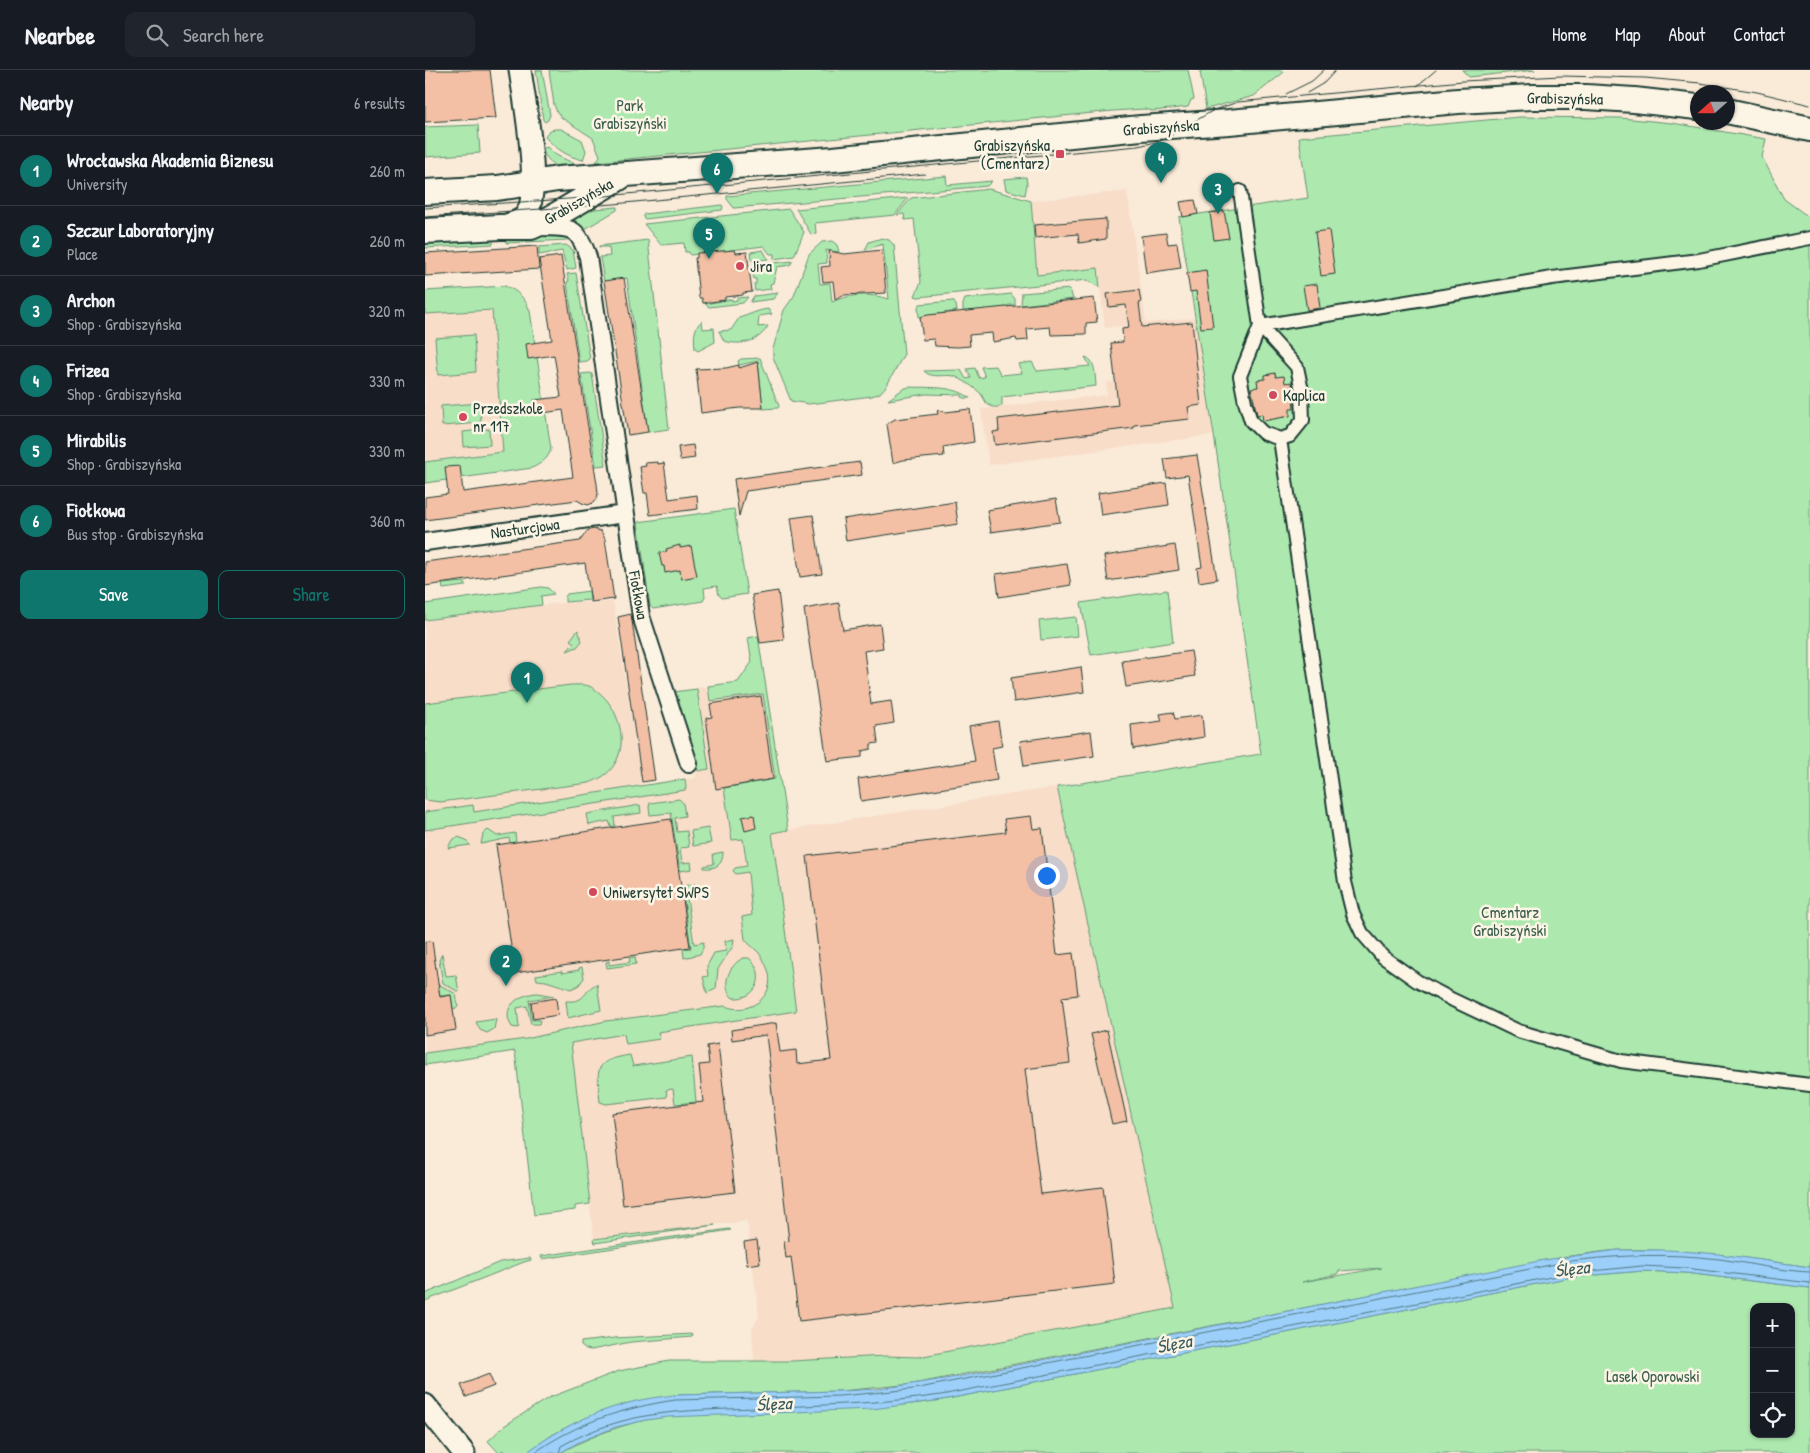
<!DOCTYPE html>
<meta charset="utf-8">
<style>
:root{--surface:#171b24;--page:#20242c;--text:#f1f3f6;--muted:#9ea1a6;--line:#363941;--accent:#0f766e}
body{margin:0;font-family:"Patrick Hand",sans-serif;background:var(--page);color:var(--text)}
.controls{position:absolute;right:15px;bottom:15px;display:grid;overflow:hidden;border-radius:10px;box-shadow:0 1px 4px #0004}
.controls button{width:45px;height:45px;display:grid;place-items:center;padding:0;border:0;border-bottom:1px solid var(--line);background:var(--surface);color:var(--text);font:25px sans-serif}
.compass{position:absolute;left:1265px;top:15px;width:45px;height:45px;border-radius:50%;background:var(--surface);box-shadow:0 1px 4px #0004;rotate:249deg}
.you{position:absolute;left:621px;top:805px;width:18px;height:18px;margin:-12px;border:4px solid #fff;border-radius:50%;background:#1a73e8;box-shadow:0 0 0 8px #1a73e833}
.badge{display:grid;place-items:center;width:32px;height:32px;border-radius:50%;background:var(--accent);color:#fff;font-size:16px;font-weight:700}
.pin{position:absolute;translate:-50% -41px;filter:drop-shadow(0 1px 2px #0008)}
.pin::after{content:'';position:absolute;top:26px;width:18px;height:15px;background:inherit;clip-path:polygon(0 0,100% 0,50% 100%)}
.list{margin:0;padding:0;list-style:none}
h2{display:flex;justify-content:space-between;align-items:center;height:65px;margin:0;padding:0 20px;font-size:21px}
h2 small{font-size:16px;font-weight:400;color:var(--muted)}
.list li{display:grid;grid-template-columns:32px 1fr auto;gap:15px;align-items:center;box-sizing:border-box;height:70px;padding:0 20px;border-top:1px solid var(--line)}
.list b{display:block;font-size:19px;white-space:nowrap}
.list p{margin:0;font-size:16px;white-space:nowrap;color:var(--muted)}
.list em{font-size:16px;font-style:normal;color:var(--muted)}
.actions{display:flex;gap:10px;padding:15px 20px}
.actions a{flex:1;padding:11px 0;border:1px solid var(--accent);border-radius:10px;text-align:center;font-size:18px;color:var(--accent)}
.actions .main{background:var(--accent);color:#fff}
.icon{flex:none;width:28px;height:28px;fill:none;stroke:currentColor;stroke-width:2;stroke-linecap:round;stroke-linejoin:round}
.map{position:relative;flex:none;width:1385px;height:1383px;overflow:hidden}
header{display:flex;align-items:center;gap:30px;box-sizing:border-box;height:70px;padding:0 25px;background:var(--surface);border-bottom:1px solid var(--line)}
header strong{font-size:24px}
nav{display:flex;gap:28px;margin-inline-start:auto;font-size:18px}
.search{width:350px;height:45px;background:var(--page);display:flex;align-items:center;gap:12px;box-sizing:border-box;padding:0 18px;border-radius:10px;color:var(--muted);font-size:19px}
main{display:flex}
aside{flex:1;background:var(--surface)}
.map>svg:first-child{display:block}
.built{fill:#f8ddc9}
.green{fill:#ade9af;stroke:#669372;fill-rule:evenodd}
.water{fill:#9cd0fa;stroke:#6a95ab}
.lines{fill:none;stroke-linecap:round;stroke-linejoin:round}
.shore{stroke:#517883;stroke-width:1}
.building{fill:#f4c0a5;stroke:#1f3d34}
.pedestrian-casing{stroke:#1f3d34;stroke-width:16}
.minor-casing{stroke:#1f3d34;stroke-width:20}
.tertiary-casing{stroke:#1f3d34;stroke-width:25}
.secondary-casing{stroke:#1f3d34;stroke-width:28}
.pedestrian{stroke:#fcf5e5;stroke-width:12}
.minor{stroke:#fcf5e5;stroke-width:16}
.tertiary{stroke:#fcf5e5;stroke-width:21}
.secondary{stroke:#fcf5e5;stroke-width:24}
.tram{stroke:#1f3d34;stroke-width:1}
.poi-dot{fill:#d1495b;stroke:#fcf5e5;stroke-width:2}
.labels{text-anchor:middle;stroke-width:5;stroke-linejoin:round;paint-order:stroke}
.street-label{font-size:16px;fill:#1f3d34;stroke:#fcf5e5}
.park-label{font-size:16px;fill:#3b5f4d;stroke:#fcf5e5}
.poi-label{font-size:16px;fill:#1f3d34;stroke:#fcf5e5;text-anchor:start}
.water-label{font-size:18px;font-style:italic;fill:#385a5c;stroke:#fcf5e5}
</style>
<header>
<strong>Nearbee</strong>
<div class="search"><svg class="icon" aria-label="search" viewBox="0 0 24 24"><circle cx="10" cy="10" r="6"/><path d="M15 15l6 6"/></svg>Search here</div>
<nav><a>Home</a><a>Map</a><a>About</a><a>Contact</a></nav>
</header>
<main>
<aside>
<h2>Nearby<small>6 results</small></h2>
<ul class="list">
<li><span class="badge">1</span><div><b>Wrocławska Akademia Biznesu</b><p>University</p></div><em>260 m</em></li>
<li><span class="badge">2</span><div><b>Szczur Laboratoryjny</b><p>Place</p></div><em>260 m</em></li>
<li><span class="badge">3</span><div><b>Archon</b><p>Shop · Grabiszyńska</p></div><em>320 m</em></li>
<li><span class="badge">4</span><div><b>Frizea</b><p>Shop · Grabiszyńska</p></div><em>330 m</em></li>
<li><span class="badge">5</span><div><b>Mirabilis</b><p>Shop · Grabiszyńska</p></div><em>330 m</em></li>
<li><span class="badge">6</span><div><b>Fiołkowa</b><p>Bus stop · Grabiszyńska</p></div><em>360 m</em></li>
</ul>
<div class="actions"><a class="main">Save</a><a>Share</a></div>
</aside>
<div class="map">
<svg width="1385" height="1383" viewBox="0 0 1385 1383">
<rect width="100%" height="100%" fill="#faead8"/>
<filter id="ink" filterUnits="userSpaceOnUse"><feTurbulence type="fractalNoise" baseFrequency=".02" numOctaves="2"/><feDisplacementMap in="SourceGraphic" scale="10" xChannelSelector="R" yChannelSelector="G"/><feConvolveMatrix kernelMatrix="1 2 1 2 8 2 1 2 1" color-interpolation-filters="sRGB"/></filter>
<g filter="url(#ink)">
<path class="built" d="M702,121L721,253L770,248L789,365L564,395L556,339L682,325L681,313L690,312L685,272L698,271L696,256L680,258L673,199L612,205L606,131Z
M67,240L78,382L0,392V244Z
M188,531L217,715L270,708L272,702L283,699L271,618L340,609L363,760L632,717L751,1238L493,1287L461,1286L366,1291H329L327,1259L334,1246L322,1151L169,1169L145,973L0,995V551L134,533L165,532V534Z"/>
<path class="green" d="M111,0H117L125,45L123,50L120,52L118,50Z
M124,0H763L769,29L766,30L763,37L728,41L719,39L688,41L172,92H171L175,86L168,68L137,48L132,42L129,35Z
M780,0H857L859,2L829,26L781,39L775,1Z
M1037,0H1110L1044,7Z
M1095,47L1196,48L1247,53L1341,69L1337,87L1359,129L1385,148V1197C1322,1188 1259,1178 1195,1180C1178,1181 1162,1184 1145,1186L488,1314L415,1321L250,1325L200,1334L152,1352L127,1365L101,1383H81L78,1380L74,1383L63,1371L79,1356L123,1328L194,1301L244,1291H366L461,1286L493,1287L750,1238L632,717L836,684L789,365L754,147L883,128L874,67ZM957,1198H956L877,1212L912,1204L914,1201Z
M53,55L55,83L0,87V57Z
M130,59H136L157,70L161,81L158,90C143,87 130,78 120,67C122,61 125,60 130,59Z
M122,77L131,85L154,96L137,101C128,95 121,89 117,79Z
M521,106L522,115L567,111L562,116L309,138L302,129V126Z
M601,107L602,114L600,125L581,120L579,109Z
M564,119L606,131L612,205L673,198L675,218L663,210L493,227L490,226L496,212L489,149L480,150L479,144L472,145L486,128Z
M483,128L470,145L390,153L391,163L386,164L371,139Z
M297,135L298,137L297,140L220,149L218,147L219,144Z
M192,137V140L158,160L136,147L148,141Z
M364,139L379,162L369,186L349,189V184H345L339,176L265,185L264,182H260L259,173L236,175L219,154Z
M134,162L148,167L142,170L81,173V165Z
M68,167V174L0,178V171Z
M457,168L464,170L469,175L479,284L462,315L455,323L447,326L384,334L366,331L348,287V279L359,240L369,226L384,184L397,172L407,171L412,175L414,182L401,180L402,193L393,194L395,214L405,213L407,232C425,224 445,223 464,229L458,174L440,180L444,172Z
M223,170L244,359L223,362L202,208L179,211L175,187L185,186L184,177H174V176Z
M141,175L148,180L151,198L142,200L137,181L114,185V177Z
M338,180L343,189L327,191L326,182Z
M368,191L365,195L352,197L348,213L345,214L346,219L330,221L329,214H331V209H329L328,205L330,204L328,195Z
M151,203L165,289L162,291L154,292L142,212L144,211L142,204Z
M80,216C93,221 100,228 105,241L126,379C123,389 117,393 107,398L0,413V392L78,382L67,240L0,244V221Z
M645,219L648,229L596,235L597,223Z
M353,223L348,229L325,232L329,226Z
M586,224L590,229V235H583V237L546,242L538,241V234L540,229Z
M323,227L318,233L284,237L278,232L285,231V233L307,229V231L312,230V228Z
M528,231L531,235L532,241L494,247L493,237L495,234Z
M343,239L347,244L334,246L333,257L343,256C334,272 316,276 299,271L294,261L306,260L314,248C324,245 333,240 343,239Z
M277,251L278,259L289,258L290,272L273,281L270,279C269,268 268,258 277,251Z
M49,265L51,302L13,305L10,268Z
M660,287C671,289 670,307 671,316L577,327V336C574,337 569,338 566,336C560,334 559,328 556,324C552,319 535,308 529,306C520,304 506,309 499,301L536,300L541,309L546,308L542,299L550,298L554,308L560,307L556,297L571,296L576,305L597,303L593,294L607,292L612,301L665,296Z
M335,288L354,336L353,338L338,339L333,291L314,295L313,291L316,289Z
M165,303L167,304L181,395L171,396L156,304Z
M484,317C502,318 529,315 545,328H538L537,325L501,324L463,330L478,319Z
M55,333L56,353L17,356L16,336Z
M64,359L65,375L39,377L38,362Z
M309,439L322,524L297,528L294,525L292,516L279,518L280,527L278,531L228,539L225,536L213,452Z
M40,512V516L18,519L17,514Z
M116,517L123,518L129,524L116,526L117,535L0,550V534Z
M742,520L748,572L666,585L656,533Z
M164,521L165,530L140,532V527L142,524Z
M651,547L653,566L616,570L614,551Z
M153,560L157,571L152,577L142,581L149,573L145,570Z
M333,566L363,760L347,763L371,941L233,962L235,969L201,974L199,964L146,973L165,1134L150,1136V1140L109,1145L90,981L0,995V983L101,969L181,951L300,936C323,946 352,927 343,900C340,893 337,885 331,880C327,876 323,874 320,869L317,847L327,845L323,802L311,804L308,801L310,798L322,796L318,769L307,770L299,718L350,709L338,624L285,631L283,616L313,612L327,592L323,568Z
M146,615C152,615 161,614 166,617C191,630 206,670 189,695C183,705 174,709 164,713L15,732L0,730V633Z
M272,619L284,699L273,701L248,622Z
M260,709L261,718L260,720L0,760V742L48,735L49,742Z
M254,729L258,733L260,746L250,748L252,762L262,761L264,777L255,778L257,793L266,792L267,799L255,801L246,743L225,745L224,737L225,733Z
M215,735L216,743L189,747L190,756L186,757L184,751L164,755L162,744Z
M283,758L286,773L268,776L266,761Z
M63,760L72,766L90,763L91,772L85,773L84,768L56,774L58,764Z
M33,767L39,769L45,775L23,778L27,770Z
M298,782C298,795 291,799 279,798V796L289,794L288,784Z
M270,814L271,820L261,822L269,874L279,872L278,878L275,884L259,888L258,879L266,878L257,816Z
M309,869L308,876L293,899L291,919L282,923L278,907L283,906L282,896L289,883L301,881L300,871Z
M17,884L21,906L31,905L34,922L18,913L14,890Z
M210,887L211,894L182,898L181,892L184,891V895L205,892L204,888Z
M318,888H324C342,903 333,930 308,928C295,916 304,895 318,888Z
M157,897L159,908L154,915L146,919L121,911L112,910L111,905L137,901V903L154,900V898Z
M13,914L31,924L33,937L28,939L26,925L15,926Z
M172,914L176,940L143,948L141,931C163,933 158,919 172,914Z
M112,923L129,926L104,930L107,950H115L114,954H106L102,936L92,938L94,957L92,958L87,957C74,937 95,924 112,923Z
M71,949L69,959L62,963L55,960L51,952Z
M205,985L208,996L267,987L271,1032L250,1034L248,1019L241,1020L242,1027L181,1034L175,1032C172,998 168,991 205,985Z
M290,1155L170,1173L169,1169Z
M304,1159L306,1160L117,1189L116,1186Z
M105,1188L106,1190L99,1192L0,1231V1224L75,1192Z
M1218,1201L1260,1203L1385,1218V1383H135C162,1368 190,1357 220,1350C258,1342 300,1344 338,1343C398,1340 458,1339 517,1330L1147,1207ZM1329,1237H1366V1364H1329Z
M268,1264L267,1267L206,1272L166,1280L160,1279L156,1276V1272L189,1268Z"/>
<path class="water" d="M1193,1180H1244L1294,1184L1385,1197V1218L1260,1203L1218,1201L1147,1207L517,1330L447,1339L243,1347L221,1350L191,1357L154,1372L135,1383H101C130,1361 165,1343 200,1334C216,1329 233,1327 250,1325L415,1321L454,1319L532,1307L1119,1190Z"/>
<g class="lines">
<path class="shore" d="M109,1383C153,1352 198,1338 250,1330L415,1326L489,1319L1146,1191C1196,1185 1245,1183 1294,1189C1324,1193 1355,1201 1385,1202
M134,1383L136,1376C203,1339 257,1341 331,1338C393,1335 455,1334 516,1325L1147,1203L1217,1196L1260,1198L1385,1213"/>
</g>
<path class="building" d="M0,0H65L71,48L0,52Z
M770,130L773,144L758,147L755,132Z
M799,141L804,168L789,170L785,143Z
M681,149V169L654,173L653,164L610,168L609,155Z
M904,160L910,204L896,206L890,162Z
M741,163L743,174L752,173L756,198L721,203L716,166Z
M112,176L114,199L0,206V183Z
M310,180L311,183L322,182L327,222L318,223V225L300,227V230L278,233L277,228H274L270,188H272V183Z
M457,180L461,223L418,225L410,229L408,211L398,212L396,197L405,196L404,181L419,184Z
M136,186L172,414L173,424L172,428L168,433L163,435L157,433L152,430L0,450V427L23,424L20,397L35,396L38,422L148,407L138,340L112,344L109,330L136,327L129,285L103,289L101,274L127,270L114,189Z
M781,200L788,257L776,258L771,221L765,222L762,203Z
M199,208L223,362L203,365L179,211Z
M892,214L895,238L882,240L878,216Z
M714,220L716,233H714L717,257L767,252L776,335L763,337L765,349L709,355V358L570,375L568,362L574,361L573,349L693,335L686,273L698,272L697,259L704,258L701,235L684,237L682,224Z
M669,228L672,252L661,253V264L626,265L625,257L602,259L603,270L592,271L591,268L568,272L567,263L544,265L545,276L533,277L510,276L509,269L498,270L495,247L503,245Z
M333,292L338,338H314L276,343L271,299L301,298L314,295V298Z
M850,303L851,307L859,306L860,313L867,312L869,339H865V346L838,351L837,344L832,345L826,318L833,317L832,310L840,309V305Z
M545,339L549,372L518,377L519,386L478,390L468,393L462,354L470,349L513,344L512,340L521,342Z
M268,375L270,388L255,390L253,377Z
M772,385L792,509L774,512L772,498L777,497L763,405L742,408L739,389Z
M233,392V394L239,393L244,429L272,425L273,439L225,445L222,423H219L215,397L221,396L220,393Z
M435,392L437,405L321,421L314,446L309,409Z
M741,413L744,435L676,445L673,423Z
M631,429L635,452L566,462L562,440Z
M530,432L533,454L421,471L418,449Z
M388,445L397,504L375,507L366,448Z
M168,459L176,461L180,469L189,529L166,532L160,493L0,516V492L155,471L162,461Z
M255,475V478L266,476L272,506L256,509L255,500L240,503L239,496H237L234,483L242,481L241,479Z
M750,475L754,500L683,511L679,486Z
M642,494L646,515L574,527L571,504Z
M353,521L359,570L335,573L327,525Z
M414,533L418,560L455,554L458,578L439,581L446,634L466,631L469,653L451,656L453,673L446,674V679L437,681V687L402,691L379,539Z
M206,544L230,710L217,712L193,547Z
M766,581L770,606L701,617L697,591Z
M656,597L659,622L589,632L586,608Z
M336,626L348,709L291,719L281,648L287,647L285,634Z
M748,642L750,649L777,645L779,667L708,679L706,655L737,651L735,644Z
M573,651L577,676L567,678L572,710L436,731L433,709L550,691L544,656Z
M666,661L669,686L599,696L595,671Z
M329,745L331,758L320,761L317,747Z
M606,746L608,759L617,758L632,885L648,883L653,925L637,927L645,993L600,999L616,1124L678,1117L690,1214L374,1251L366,1187L361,1188L359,1172L364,1171L344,997H345L341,965L307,970L306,960L351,953L355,982L371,980L372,994L406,990L382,786L581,762L579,749Z
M246,749L265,877L90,903L71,775Z
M7,871L15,927L26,925L31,960L0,965V872Z
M131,928L133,945L108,949L106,932Z
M682,960L702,1051L687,1054L666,964Z
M293,974L310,1122L198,1135L187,1043L278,1032L274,995L284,994L282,976Z
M332,1170L335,1193L322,1195L319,1172Z
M64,1304L69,1316L41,1327L36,1315Z"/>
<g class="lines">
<defs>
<path id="pedestrian" d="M815,121L835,256L815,306L820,332L826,351L838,363L855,369L865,366L878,350L877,321L872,297L835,256
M835,256L1127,208L1274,190L1385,168
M855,369L920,812L928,844L937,863L958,887L992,911L1028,930L1093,961L1196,991L1385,1015"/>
<path id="minor" d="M113,157C144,158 152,153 163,187L216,546L264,694
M0,472L200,444"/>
<path id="tertiary" d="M75,157C83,154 94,153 100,146C118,125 99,29 95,0
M0,1335L39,1383"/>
<path id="secondary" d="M1302,41L1385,59
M0,122L72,118L133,109L408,89L716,58L804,52L1033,31L1107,27H1161L1209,30L1272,37
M0,161L75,157H106L126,148L194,108"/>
</defs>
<use href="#pedestrian" class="pedestrian-casing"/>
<use href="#minor" class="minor-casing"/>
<use href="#tertiary" class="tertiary-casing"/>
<use href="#secondary" class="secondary-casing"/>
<use href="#pedestrian" class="pedestrian"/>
<use href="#minor" class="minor"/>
<use href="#tertiary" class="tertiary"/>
<use href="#secondary" class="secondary"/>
<path class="tram" d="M992,16L1011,0
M882,23L899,13L911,0
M861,24L887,11L899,0
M0,138L159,128L713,76L736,71L789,40L813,32L1038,11L1136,6L1220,8L1275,13L1332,22L1385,35
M0,147L189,134L500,104"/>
</g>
</g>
<g class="poi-dot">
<rect x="630" y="79" width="10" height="10" rx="2.5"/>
<circle cx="315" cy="196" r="5"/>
<circle cx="848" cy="325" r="5"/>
<circle cx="38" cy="347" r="5"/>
<circle cx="168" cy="822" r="5"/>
</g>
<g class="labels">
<g class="street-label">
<text transform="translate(1140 28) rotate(1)" y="6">Grabiszyńska</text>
<text transform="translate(736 57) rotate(-4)" y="6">Grabiszyńska</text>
<text transform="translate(153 131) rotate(-30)" y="6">Grabiszyńska</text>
<text transform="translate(100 458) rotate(-8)" y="6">Nasturcjowa</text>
<text transform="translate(214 525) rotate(80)" y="6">Fiołkowa</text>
</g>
<g class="park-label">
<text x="205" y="41">Park<tspan x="205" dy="18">Grabiszyński</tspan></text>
<text x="1085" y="848">Cmentarz<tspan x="1085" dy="18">Grabiszyński</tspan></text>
<text x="1228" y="1312">Lasek Oporowski</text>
</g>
<g class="poi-label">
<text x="625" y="81" text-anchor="end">Grabiszyńska<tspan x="625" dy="18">(Cmentarz)</tspan></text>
<text x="325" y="202">Jira</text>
<text x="858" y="331">Kaplica</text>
<text x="48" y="344">Przedszkole<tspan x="48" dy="18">nr 117</tspan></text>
<text x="178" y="828">Uniwersytet SWPS</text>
</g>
<g class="water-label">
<text transform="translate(1147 1199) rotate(-7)" y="6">Ślęza</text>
<text transform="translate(749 1274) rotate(-11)" y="6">Ślęza</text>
<text transform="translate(349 1334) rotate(-3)" y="6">Ślęza</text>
</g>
</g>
</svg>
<div class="controls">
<button>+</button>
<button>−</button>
<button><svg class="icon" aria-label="locate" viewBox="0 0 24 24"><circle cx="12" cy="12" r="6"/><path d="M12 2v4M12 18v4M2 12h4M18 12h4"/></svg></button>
</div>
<svg class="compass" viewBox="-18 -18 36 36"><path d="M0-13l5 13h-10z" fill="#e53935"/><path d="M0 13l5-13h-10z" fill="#9ea1a6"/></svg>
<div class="you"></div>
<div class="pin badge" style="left:102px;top:633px">1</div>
<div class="pin badge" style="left:81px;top:916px">2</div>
<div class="pin badge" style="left:793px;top:144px">3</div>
<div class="pin badge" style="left:736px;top:113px">4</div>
<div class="pin badge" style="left:284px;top:189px">5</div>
<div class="pin badge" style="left:292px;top:124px">6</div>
</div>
</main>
